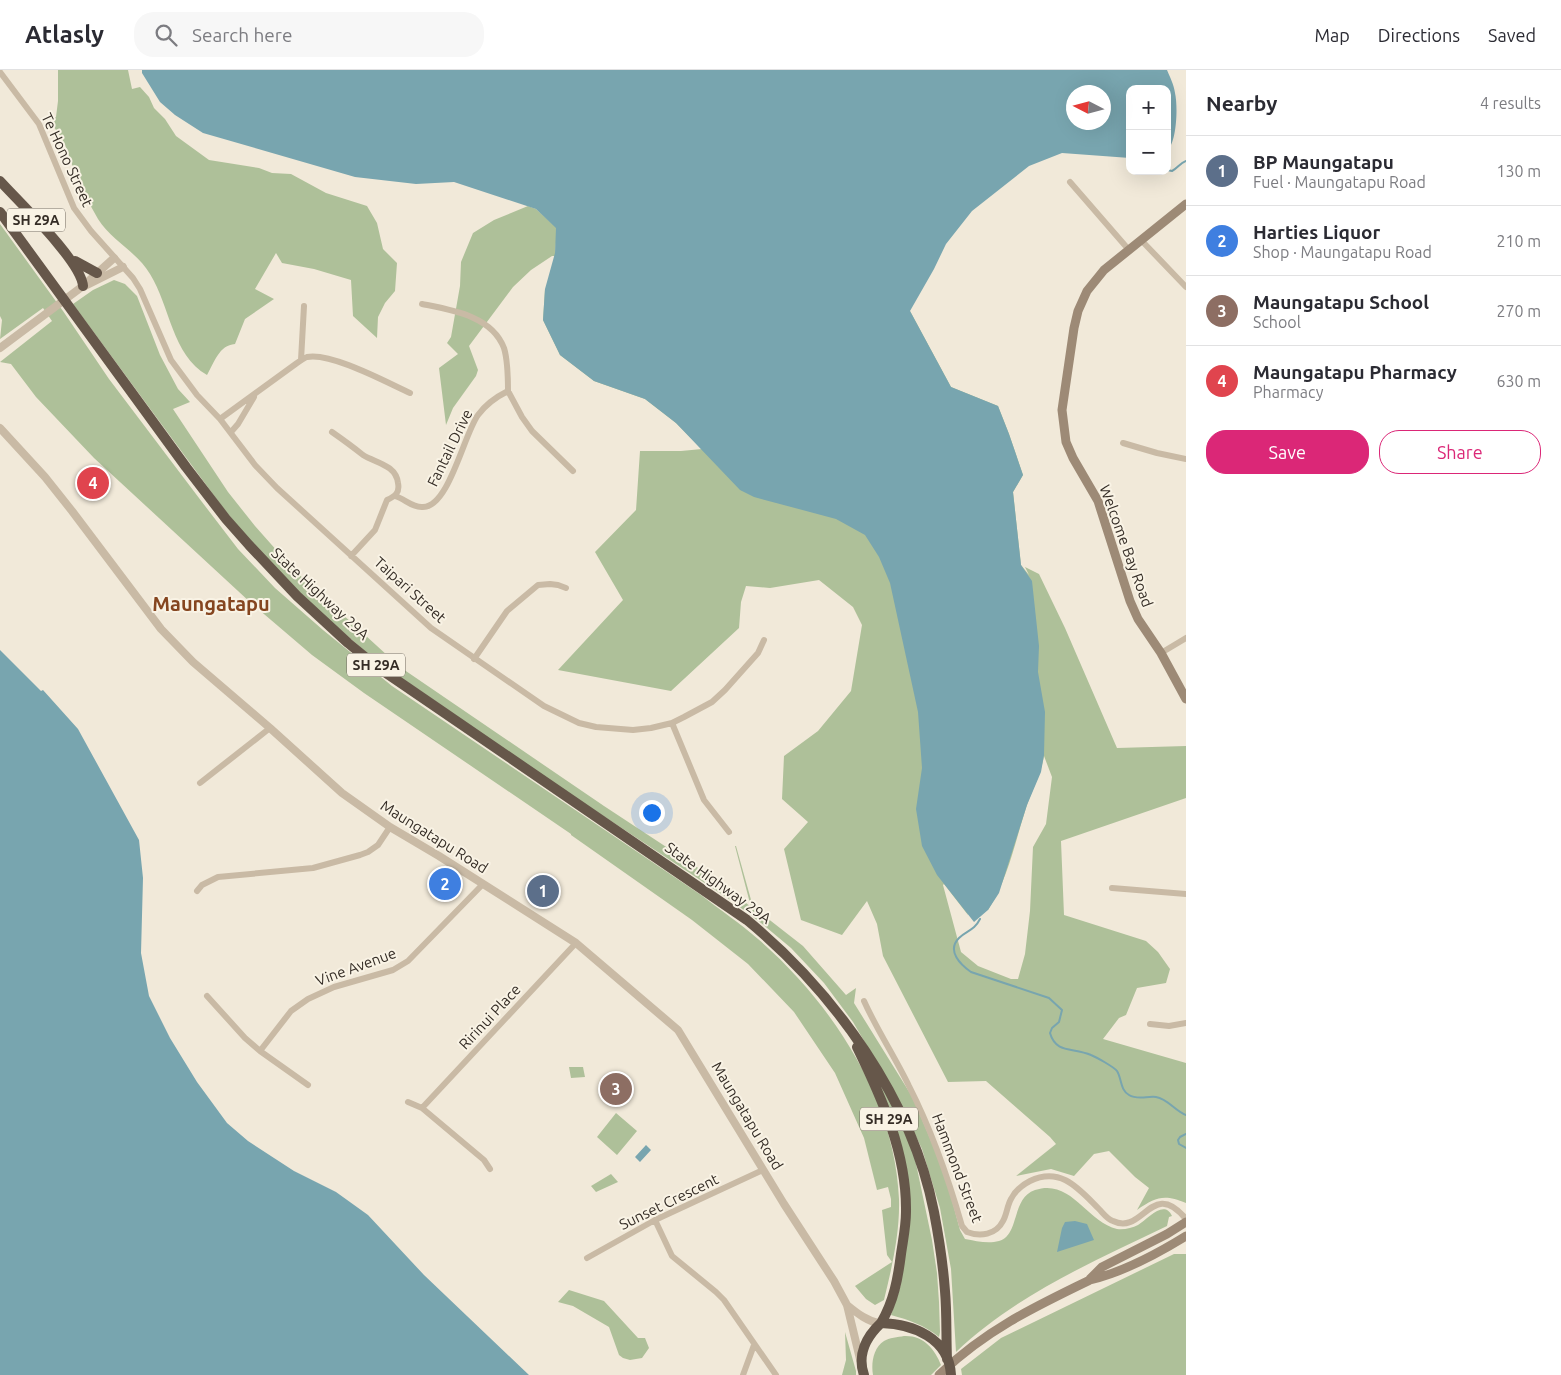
<!DOCTYPE html>
<meta charset="utf-8">
<style>
:root{--surface:#fff;--page:#f7f7f7;--text:#2b2b33;--muted:#7c7c81;--line:#e1e1e2;--accent:#db2777}
body{margin:0;font-family:Ubuntu,sans-serif;background:var(--page);color:var(--text)}
.controls{position:absolute;right:15px;top:15px;display:grid;overflow:hidden;border-radius:10px;box-shadow:0 5px 20px #0002}
.controls button{width:45px;height:45px;display:grid;place-items:center;padding:0;border:0;border-bottom:1px solid var(--line);background:var(--surface);color:var(--text);font:25px sans-serif}
.compass{position:absolute;left:1066px;top:15px;width:45px;height:45px;border-radius:50%;background:var(--surface);box-shadow:0 5px 20px #0002;rotate:276deg}
.you{position:absolute;left:651px;top:742px;width:18px;height:18px;margin:-12px;border:4px solid #fff;border-radius:50%;background:#1a73e8;box-shadow:0 0 0 8px #1a73e833}
.badge{display:grid;place-items:center;width:32px;height:32px;border-radius:50%;background:var(--accent);color:#fff;font-size:16px;font-weight:700}
.pin{position:absolute;translate:-50% -50%;border:2px solid #fff;box-shadow:0 1px 5px #0006}
.list{margin:0;padding:0;list-style:none}
h2{display:flex;justify-content:space-between;align-items:center;height:65px;margin:0;padding:0 20px;font-size:21px}
h2 small{font-size:16px;font-weight:400;color:var(--muted)}
.list li{display:grid;grid-template-columns:32px 1fr auto;gap:15px;align-items:center;box-sizing:border-box;height:70px;padding:0 20px;border-top:1px solid var(--line)}
.list b{display:block;font-size:19px;white-space:nowrap}
.list p{margin:0;font-size:16px;white-space:nowrap;color:var(--muted)}
.list em{font-size:16px;font-style:normal;color:var(--muted)}
.actions{display:flex;gap:10px;padding:15px 20px}
.actions a{flex:1;padding:11px 0;border:1px solid var(--accent);border-radius:20px;text-align:center;font-size:18px;color:var(--accent)}
.actions .main{background:var(--accent);color:#fff}
.icon{flex:none;width:28px;height:28px;fill:none;stroke:currentColor;stroke-width:2;stroke-linecap:round;stroke-linejoin:round}
.map{position:relative;flex:none;width:1186px;height:1305px;overflow:hidden}
header{display:flex;align-items:center;gap:30px;box-sizing:border-box;height:70px;padding:0 25px;background:var(--surface);border-bottom:1px solid var(--line)}
header strong{font-size:24px}
nav{display:flex;gap:28px;margin-inline-start:auto;font-size:18px}
.search{width:350px;height:45px;background:var(--page);display:flex;align-items:center;gap:12px;box-sizing:border-box;padding:0 18px;border-radius:20px;color:var(--muted);font-size:19px}
main{display:flex}
aside{flex:1;background:var(--surface)}
.map>svg:first-child{display:block}
.green{fill:#aec099}
.water{fill:#78a5af;fill-rule:evenodd}
.lines{fill:none;stroke-linecap:round;stroke-linejoin:round}
.stream{stroke:#78a5af;stroke-width:2}
.minor{stroke:#c9baa5;stroke-width:6}
.tertiary{stroke:#c9baa5;stroke-width:8}
.secondary{stroke:#9d8a76;stroke-width:9}
.trunk{stroke:#66574a;stroke-width:10}
.labels{text-anchor:middle;stroke-width:4;stroke-linejoin:round;paint-order:stroke}
.shield{fill:#f9f3e5;stroke:#70685f;stroke-width:1}
.shield-label{font-size:14px;font-weight:bold;fill:#352d26}
.street-label{font-size:15px;fill:#352d26;stroke:#f9f3e5}
.district-label{font-size:20px;font-weight:bold;fill:#85451f;stroke:#f9f3e5}
</style>
<header>
<strong>Atlasly</strong>
<div class="search"><svg class="icon" aria-label="search" viewBox="0 0 24 24"><circle cx="10" cy="10" r="6"/><path d="M15 15l6 6"/></svg>Search here</div>
<nav><a>Map</a><a>Directions</a><a>Saved</a></nav>
</header>
<main>
<div class="map">
<svg width="1186" height="1305" viewBox="0 0 1186 1305">
<rect width="100%" height="100%" fill="#f1e9d9"/>
<path class="green" d="M58,0H128L132,19L140,17L149,27L154,38L165,49L176,66L209,90L259,98L272,103L291,104L326,123L367,136L377,153L383,179L397,193L395,221L385,233L378,247L377,268L353,246L351,210L314,199L282,193L276,183L255,219L274,229L245,249L235,274C219,275 214,293 207,305C172,285 170,236 150,204C137,182 112,171 98,149C88,132 80,115 73,97C69,88 67,77 62,69C58,62 53,56 49,50L56,47L58,31Z
M528,136L536,139L557,158L555,186H552L531,200L513,217L469,276L478,300L476,306L453,338L446,355L439,298L458,284L447,273L451,267L460,216L461,192L473,163L494,150Z
M0,154L63,241L109,309L202,432L238,479L275,518L323,560L392,616L701,825C720,840 740,853 758,869C832,933 895,1029 899,1129C900,1163 892,1197 884,1230L875,1235L866,1229L855,1216L892,1192L887,1185L882,1140L891,1137V1129L888,1117L877,1120L864,1068L835,1003L794,942L748,894L692,850L571,765V764L364,623L312,585L251,533L94,388L36,327L11,294L0,292L52,251L43,238L0,269L2,250L0,246Z
M114,210L125,214L137,226L160,285L178,319L190,332L173,339L228,422L255,456L294,500L400,597L604,736L721,813L751,837L735,776H736L753,837L803,876L846,925L856,918L854,933L913,1028L945,1104L960,1160L965,1169C976,1171 988,1174 999,1171C1020,1165 1011,1128 1035,1120C1071,1108 1086,1151 1117,1159C1124,1160 1132,1158 1138,1155C1148,1149 1164,1129 1172,1146L1169,1147L1167,1156C1094,1191 1016,1225 956,1282L951,1199L940,1138L922,1079L897,1027L853,952L824,913L791,878L761,853L729,829L555,714L373,588L314,537L251,473L221,435L73,234L93,220Z
M545,219L881,376L968,845L944,814L943,815L961,882L978,896L1011,909H1018L1025,884L1030,841L1033,777L1046,754L1052,707L1044,686C1041,704 1032,720 1026,738C1015,772 1008,809 988,840L910,241L951,317L998,336L1009,364L1023,405L1013,422L1021,495L1029,505L1025,497L1039,504L1065,558L1117,678L1186,676V728L1061,771L1064,845L1146,871L1158,882L1170,899L1166,913L1137,918L1126,945L1119,948L1103,969L1186,993V1133C1164,1124 1156,1127 1137,1140L1149,1118L1135,1107L1109,1081L1094,1084L1074,1106L1051,1099L1016,1106L1056,1074L1050,1067L986,1011L948,1012L883,886L877,854L867,831L842,865L801,850L784,779L808,752L782,729L784,686L818,661L851,621L862,555L853,537L819,510L770,518L746,516L741,532L739,558L671,621L558,600L623,530L595,482L636,440L640,381H681L702,379L676,353L645,329L594,311L560,285L543,250Z
M569,997H583L585,1007L571,1008Z
M871,998L897,1043L914,1084L932,1170L937,1203L939,1232L940,1262L939,1267C924,1255 909,1250 891,1245L900,1218L909,1155V1136Z
M616,1043L637,1061L617,1085L597,1067Z
M611,1104L618,1112L596,1122L591,1116Z
M1174,1184H1186V1305H962L961,1299L1001,1268Z
M569,1220L604,1231L638,1268H645L649,1278L642,1288L630,1290L623,1288L619,1285L609,1257L573,1236L558,1232Z
M845,1262L856,1301V1305H842L846,1290Z
M904,1266C923,1265 935,1279 941,1295L931,1305H873C871,1294 873,1278 884,1271C889,1268 898,1267 904,1266Z"/>
<path class="water" d="M142,0H1167C1170,7 1174,15 1175,23C1178,36 1177,72 1167,81V19H1130V88L1062,83L1029,96L972,141L946,174L934,199L910,241L951,317L998,336L1009,364L1023,405L1013,422L1021,495L1032,511L1039,576L1038,602L1045,642L1044,685L1041,702L1027,735L999,823L988,840L974,852L937,805L922,776L916,739L922,698L918,642L890,513L879,487L865,465L836,449L754,427L740,420L676,353L645,329L594,311L560,285L543,250L545,219L555,183L556,158L536,139L454,112L416,114L355,107L203,63L175,45L160,32L142,3ZM1104,22V52H1074V22Z
M0,580L41,621L43,620L78,659L139,770L143,808L141,883L149,926L170,968L197,1012L227,1053L248,1071L294,1101L336,1122L368,1145L424,1205L529,1305H0Z
M646,1075L651,1080L640,1092L635,1087Z
M1075,1151L1087,1154L1094,1170L1057,1182L1062,1158L1065,1152Z"/>
<g class="lines">
<path class="stream" d="M1167,100L1172,101C1178,98 1180,93 1186,91
M980,849C974,861 967,860 959,868C946,881 961,895 971,902L1049,928L1062,940L1059,952L1052,958L1050,963C1056,984 1073,977 1091,985C1096,987 1114,997 1117,1001C1122,1009 1120,1020 1129,1025C1137,1030 1147,1026 1156,1027C1168,1029 1175,1041 1186,1045
M1186,1064L1180,1067L1178,1070L1179,1074L1186,1078"/>
<path class="minor" d="M0,2L39,54L74,138L91,161L133,208L140,219L171,290L197,325L220,349L255,395L277,418L431,558L544,636L579,653L596,657L633,660L651,658L672,653L684,647L712,632L725,620L758,583L764,570
M1070,112L1129,180
M1141,170L1186,217
M301,290L304,236
M508,321L522,347L532,361L573,401
M220,349L297,293C300,291 304,288 307,287C331,282 388,313 410,323
M231,362L238,354L254,327
M332,362C342,369 353,377 363,385C376,393 396,395 398,413C400,423 395,426 387,430L375,460L351,486
M1123,373L1157,383L1186,389
M395,426C405,429 413,438 423,437C449,437 464,364 478,345C486,334 496,327 508,321C508,307 508,291 504,278C492,246 452,240 422,234
M1161,583L1186,568
M474,589L507,541L538,515L550,514L558,515L566,518
M672,653L704,730L729,762
M200,713L270,658
M1112,818L1186,824
M197,821L202,815L218,807L313,798L360,785L368,782L378,775L390,757
M207,926L245,968L260,981L308,1015
M864,931C877,960 895,987 909,1016C932,1061 948,1107 962,1156L967,1162C980,1167 996,1165 1003,1151C1007,1144 1007,1136 1011,1129C1015,1121 1022,1115 1030,1111C1061,1096 1079,1119 1099,1139C1103,1143 1107,1149 1113,1151C1143,1166 1152,1107 1186,1149
M1150,954L1169,956L1186,953
M260,981L291,941L308,929L334,917L393,900L408,891L483,814
M408,1032L422,1038L484,1090L490,1099
M422,1038L576,873
M655,1150L672,1186L716,1222L724,1230L776,1305
M587,1188L655,1150L763,1100
M743,1305L754,1275"/>
<path class="tertiary" d="M85,216L123,197
M0,278L83,216L114,188
M0,358L45,407L72,441L161,559L193,592L270,658L342,723L390,757L439,786L576,873L678,960L784,1134L834,1211L847,1235L860,1289
M847,1235C858,1244 867,1251 881,1254"/>
<path class="secondary" d="M1186,134L1104,200L1087,221L1078,241L1074,258L1062,340L1066,372L1073,388L1098,431L1130,531L1138,549L1161,583L1186,629
M1090,1209L1102,1197L1167,1164L1186,1152
M939,1305C984,1261 1034,1237 1090,1210C1123,1202 1157,1184 1186,1166"/>
<path class="trunk" d="M0,111C19,132 81,191 83,216
M0,142L186,397L226,449L249,475L297,526L348,573L376,596L747,850C834,922 912,1029 934,1142C939,1168 943,1194 945,1221C947,1243 946,1266 947,1289
M75,191L97,203
M857,977C882,1028 907,1084 906,1142C906,1156 903,1170 901,1184C898,1208 894,1231 881,1253
M864,1305C857,1285 866,1267 881,1253C913,1254 949,1268 951,1305"/>
</g>
<g class="labels">
<g class="shield">
<rect x="7" y="138.5" width="58" height="23" rx="4"/>
<rect x="347" y="583.5" width="58" height="23" rx="4"/>
<rect x="860" y="1037.5" width="58" height="23" rx="4"/>
</g>
<g class="shield-label">
<text x="36" y="155">SH 29A</text>
<text x="376" y="600">SH 29A</text>
<text x="889" y="1054">SH 29A</text>
</g>
<g class="street-label">
<text transform="translate(67 90) rotate(65)" y="5">Te Hono Street</text>
<text transform="translate(450 378) rotate(-64)" y="5">Fantail Drive</text>
<text transform="translate(1126 476) rotate(70)" y="5">Welcome Bay Road</text>
<text transform="translate(410 520) rotate(42)" y="5">Taipari Street</text>
<text transform="translate(320 524) rotate(43)" y="5">State Highway 29A</text>
<text transform="translate(434 767) rotate(32)" y="5">Maungatapu Road</text>
<text transform="translate(718 813) rotate(36)" y="5">State Highway 29A</text>
<text transform="translate(356 897) rotate(-20)" y="5">Vine Avenue</text>
<text transform="translate(490 947) rotate(-47)" y="5">Ririnui Place</text>
<text transform="translate(747 1046) rotate(59)" y="5">Maungatapu Road</text>
<text transform="translate(957 1098) rotate(69)" y="5">Hammond Street</text>
<text transform="translate(669 1132) rotate(-26)" y="5">Sunset Crescent</text>
</g>
<g class="district-label">
<text x="211" y="541">Maungatapu</text>
</g>
</g>
</svg>
<div class="controls">
<button>+</button>
<button>−</button>
</div>
<svg class="compass" viewBox="-18 -18 36 36"><path d="M0-13l5 13h-10z" fill="#e53935"/><path d="M0 13l5-13h-10z" fill="#7c7c81"/></svg>
<div class="you"></div>
<div class="pin badge" style="left:543px;top:821px;background:#5c6f8a">1</div>
<div class="pin badge" style="left:445px;top:814px;background:#3f7fe0">2</div>
<div class="pin badge" style="left:616px;top:1019px;background:#8d6e63">3</div>
<div class="pin badge" style="left:93px;top:413px;background:#e0444e">4</div>
</div>
<aside>
<h2>Nearby<small>4 results</small></h2>
<ul class="list">
<li><span class="badge" style="background:#5c6f8a">1</span><div><b>BP Maungatapu</b><p>Fuel · Maungatapu Road</p></div><em>130 m</em></li>
<li><span class="badge" style="background:#3f7fe0">2</span><div><b>Harties Liquor</b><p>Shop · Maungatapu Road</p></div><em>210 m</em></li>
<li><span class="badge" style="background:#8d6e63">3</span><div><b>Maungatapu School</b><p>School</p></div><em>270 m</em></li>
<li><span class="badge" style="background:#e0444e">4</span><div><b>Maungatapu Pharmacy</b><p>Pharmacy</p></div><em>630 m</em></li>
</ul>
<div class="actions"><a class="main">Save</a><a>Share</a></div>
</aside>
</main>
